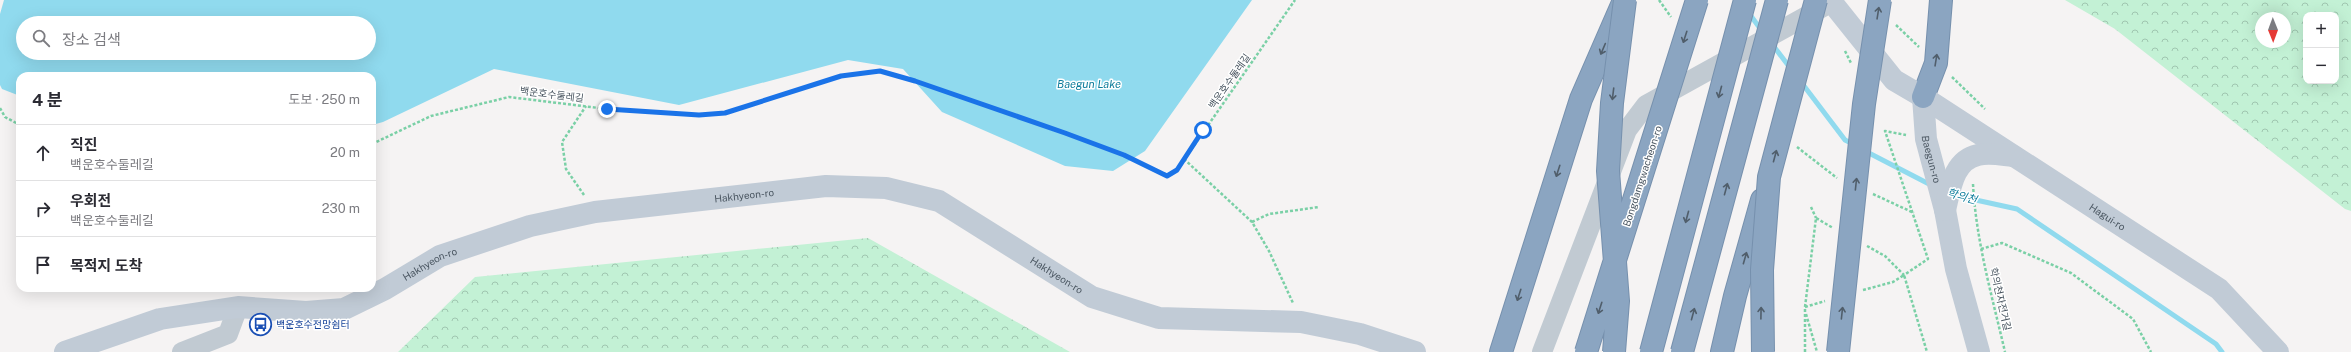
<!DOCTYPE html>
<html lang="ko">
<meta charset="utf-8">
<style>
:root{--surface:#fff;--page:#f7f7f7;--text:#2b2b33;--muted:#7c7c81;--line:#e1e1e2}
body{margin:0;font-family:"Public Sans","Noto Sans KR",sans-serif;background:var(--page);color:var(--text)}
.controls{position:absolute;right:12px;top:12px;display:grid;overflow:hidden;border-radius:8px;box-shadow:0 4px 16px #0002}
.controls button{width:36px;height:36px;display:grid;place-items:center;padding:0;border:0;border-bottom:1px solid var(--line);background:var(--surface);color:var(--text);font:20px sans-serif}
.compass{position:absolute;left:2255px;top:12px;width:36px;height:36px;border-radius:50%;background:var(--surface);box-shadow:0 4px 16px #0002;rotate:179deg}
.stop{position:absolute;width:12px;height:12px;margin:-9px;border:3px solid #1a73e8;border-radius:50%;background:#fff}
.stop.end{background:#1a73e8;border-color:#fff;box-shadow:0 1px 4px #0008}
.list{margin:0;padding:0;list-style:none}
h2{display:flex;justify-content:space-between;align-items:center;height:52px;margin:0;padding:0 16px;font-size:17px}
h2 small{font-size:13px;font-weight:400;color:var(--muted)}
.list li{display:grid;grid-template-columns:26px 1fr auto;gap:12px;align-items:center;box-sizing:border-box;height:56px;padding:0 16px;border-top:1px solid var(--line)}
.list b{display:block;font-size:15px;white-space:nowrap}
.list p{margin:0;font-size:13px;white-space:nowrap;color:var(--muted)}
.list em{font-size:13px;font-style:normal;color:var(--muted)}
.icon{flex:none;width:22px;height:22px;fill:none;stroke:currentColor;stroke-width:2;stroke-linecap:round;stroke-linejoin:round}
.map{position:relative;flex:none;width:2351px;height:352px;overflow:hidden}
.search{position:absolute;background:var(--surface);box-shadow:0 4px 16px #0002;left:16px;top:16px;width:360px;height:44px;display:flex;align-items:center;gap:10px;box-sizing:border-box;padding:0 14px;border-radius:22px;color:var(--muted);font-size:15px}
.panel{position:absolute;background:var(--surface);box-shadow:0 4px 16px #0002;left:16px;top:72px;width:360px;height:220px;border-radius:12px}
.map>svg:first-child{display:block}
.forest{fill:url(#forest-crowns);fill-rule:evenodd}
.water{fill:#90daee;fill-rule:evenodd}
.lines{fill:none;stroke-linecap:round;stroke-linejoin:round}
.stream{stroke:#90daee;stroke-width:5}
.highway-casing{stroke:#7690ad;stroke-width:24}
.path{stroke:#7ad0a6;stroke-width:2.5;stroke-dasharray:3 2;stroke-linecap:butt}
.street{stroke:#c1cad2;stroke-width:20}
.secondary{stroke:#c1cbd6;stroke-width:22}
.highway{stroke:#8ba5c1;stroke-width:22}
.highway-bridge-casing{stroke:#7690ad;stroke-width:24;stroke-linecap:butt}
.highway-bridge{stroke:#8ba5c1;stroke-width:22}
.oneway{stroke:#505e6b}
.route{stroke:#1a73e8;stroke-width:5}
.labels{text-anchor:middle;stroke-width:3;stroke-linejoin:round;paint-order:stroke}
.street-label{font-size:10px;fill:#4a5661;stroke:#fff}
.transit-label{font-size:10px;fill:#164399;stroke:#fff;text-anchor:start}
.water-label{font-size:11px;font-style:italic;fill:#0c7c9b;stroke:#fff}
</style>
<div class="map">
<svg width="2351" height="352" viewBox="0 0 2351 352">
<defs>
<pattern id="forest-crowns" width="20" height="18" patternUnits="userSpaceOnUse"><rect width="20" height="18" fill="#c3f1d5"/><path d="M2 6a3 3 0 1 1 6 0M12 15a3 3 0 1 1 6 0" fill="none" stroke="#a0c6b0"/></pattern>
</defs>
<rect width="100%" height="100%" fill="#f5f3f3"/>
<path class="forest" d="M2065,0H2351V211L2345,209L2115,29ZM2306,15H2336V81H2306ZM2261,18H2285V42H2261Z
M868,238L1070,352H398L475,277Z"/>
<path class="water" d="M4,0H1252L1145,151L1113,171L1065,166L942,112L903,69L848,60L679,105L494,69L383,122L372,125V76H20V96L2,89L0,85V14ZM23,23H369V53H23Z"/>
<g class="lines">
<path class="stream" d="M1748,12L1762,31
M1772,44L1791,69
M1801,82L1845,140L1855,145
M1865,151L1931,185
M1953,195L2017,209L2216,344L2222,352"/>
<defs>
<path id="highway" d="M1923,97L1936,63L1941,0
M1501,352L1581,99L1622,5
M1722,352L1735,296L1762,200"/>
</defs>
<use href="#highway" class="highway-casing"/>
<path class="path" d="M1659,0L1671,17
M1896,25L1919,47
M1845,51L1851,63
M1952,77L1985,109
M0,108L5,117L20,125
M372,144L431,116L509,97L607,109L699,115L725,113L841,76L880,71L915,81L1065,133L1124,155L1167,175L1177,170L1295,0
M1797,147L1837,178
M1184,159L1252,222L1269,251L1293,303
M1973,184C1976,241 1992,296 2005,352
M1873,194L1914,213
M584,195L566,169L562,142L586,106
M1811,207L1816,218
M1252,222L1269,214L1319,207
M1867,246L1885,256L1904,275L1928,259L1885,131L1906,135
M1981,249L2002,243L2071,273L2133,319L2151,352
M1863,290L1893,282L1904,275L1927,352
M1805,307L1825,301
M1806,314L1817,352
M1805,352V307L1816,218L1833,228"/>
<path class="street" d="M182,352L228,334L238,307
M1542,352L1627,130L1646,105L1823,7"/>
<g class="secondary">
<path id="s1" d="M1830,0L1894,80L1923,97L2219,289L2278,352"/>
<path id="s2" d="M1923,97L1926,139L1945,210L1956,269L1979,352"/>
<path d="M1945,210C1950,190 1953,160 1978,155C1989,152 2002,155 2013,156"/>
<path id="s3" d="M65,352L160,319L238,307L306,312L344,309L385,289L440,256L530,226L595,212L826,186L886,188L939,201L1092,297L1159,318L1301,322L1360,334L1415,352"/>
</g>
<use href="#highway" class="highway"/>
<defs>
<path id="highway-bridge" d="M1586,352L1697,0
M1614,352L1618,301L1608,171L1612,103L1625,0
M1651,352L1745,0
M1682,352L1777,0
M1763,352L1762,270L1769,177L1816,0
M1838,352L1864,104L1880,0"/>
</defs>
<use href="#highway-bridge" class="highway-bridge-casing"/>
<use href="#highway-bridge" class="highway-bridge"/>
</g>
<defs><path id="oneway-shaft" d="M-6 0H5M1.5-3L5.5 0L1.5 3" fill="none" stroke-width="1.6" stroke-linecap="round" stroke-linejoin="round"/></defs>
<g class="oneway">
<use href="#oneway-shaft" transform="translate(1878 13) rotate(-81)"/>
<use href="#oneway-shaft" transform="translate(1685 37) rotate(108)"/>
<use href="#oneway-shaft" transform="translate(1603 49) rotate(113)"/>
<use href="#oneway-shaft" transform="translate(1936 60) rotate(-81)"/>
<use href="#oneway-shaft" transform="translate(1720 92) rotate(105)"/>
<use href="#oneway-shaft" transform="translate(1613 94) rotate(97)"/>
<use href="#oneway-shaft" transform="translate(1775 156) rotate(-75)"/>
<use href="#oneway-shaft" transform="translate(1558 171) rotate(108)"/>
<use href="#oneway-shaft" transform="translate(1856 184) rotate(-84)"/>
<use href="#oneway-shaft" transform="translate(1726 189) rotate(-75)"/>
<use href="#oneway-shaft" transform="translate(1687 217) rotate(105)"/>
<use href="#oneway-shaft" transform="translate(1745 258) rotate(-74)"/>
<use href="#oneway-shaft" transform="translate(1519 295) rotate(108)"/>
<use href="#oneway-shaft" transform="translate(1600 308) rotate(108)"/>
<use href="#oneway-shaft" transform="translate(1761 313) rotate(-89)"/>
<use href="#oneway-shaft" transform="translate(1842 313) rotate(-84)"/>
<use href="#oneway-shaft" transform="translate(1693 314) rotate(-75)"/>
</g>
<g class="lines">
<path class="route" d="M607,109L699,115L725,113L841,76L880,71L915,81L1065,133L1124,155L1167,176L1177,170L1203,130"/>
</g>
<defs>
<symbol id="bus-ring" viewBox="-11 -11 22 22"><circle r="9.5" fill="#fff" stroke="#1a4fb4" stroke-width="1.5"/><path d="M-5-6H5V4H4V6H2V4H-2V6H-4V4H-5ZM-3.5-4V0h7V-4ZM-3.5 1.2v1.5H-2V1.2ZM2 1.2v1.5H3.5V1.2Z" fill="#1a4fb4"/></symbol>
</defs>
<g fill-rule="evenodd">
<use href="#bus-ring" x="248" y="312" width="25" height="25"/>
</g>
<g class="labels">
<g class="street-label">
<text transform="translate(1229 81) rotate(-55)" y="4">백운호수둘레길</text>
<text transform="translate(552 94) rotate(7)" y="4">백운호수둘레길</text>
<text dy="4" stroke="none"><textPath href="#s2" startOffset="63">Baegun-ro</textPath></text>
<text transform="translate(1642 176) rotate(-72)" y="4">Bongdamgwacheon-ro</text>
<text dy="4" stroke="none"><textPath href="#s3" startOffset="707">Hakhyeon-ro</textPath></text>
<text dy="4" stroke="none"><textPath href="#s1" startOffset="356">Hagui-ro</textPath></text>
<text dy="4" stroke="none"><textPath href="#s3" startOffset="383">Hakhyeon-ro</textPath></text>
<text dy="4" stroke="none"><textPath href="#s3" startOffset="1043">Hakhyeon-ro</textPath></text>
<text transform="translate(2001 299) rotate(77)" y="4">학의천자전거길</text>
</g>
<g class="transit-label">
<text x="276" y="328">백운호수전망쉼터</text>
</g>
<g class="water-label">
<text x="1089" y="88">Baegun Lake</text>
<text transform="translate(1962 196) rotate(16)" y="4">학의천</text>
</g>
</g>
</svg>
<div class="controls">
<button>+</button>
<button>−</button>
</div>
<svg class="compass" viewBox="-18 -18 36 36"><path d="M0-13l5 13h-10z" fill="#e53935"/><path d="M0 13l5-13h-10z" fill="#7c7c81"/></svg>
<div class="stop" style="left:1203px;top:130px"></div>
<div class="stop end" style="left:607px;top:109px"></div>
<div class="search"><svg class="icon" aria-label="search" viewBox="0 0 24 24"><circle cx="10" cy="10" r="6"/><path d="M15 15l6 6"/></svg>장소 검색</div>
<section class="panel">
<h2>4 분<small>도보 · 250 m</small></h2>
<ul class="list">
<li><svg class="icon" aria-label="ahead" viewBox="0 0 24 24"><path d="M12 20V5M6 11l6-6 6 6"/></svg><div><b>직진</b><p>백운호수둘레길</p></div><em>20 m</em></li>
<li><svg class="icon" aria-label="right" viewBox="0 0 24 24"><path d="M7 20v-9h11M14 6l5 5-5 5"/></svg><div><b>우회전</b><p>백운호수둘레길</p></div><em>230 m</em></li>
<li><svg class="icon" aria-label="arrive" viewBox="0 0 24 24"><path d="M6 21V4h12l-3 4 3 4H6"/></svg><div><b>목적지 도착</b></div></li>
</ul>
</section>
</div>
